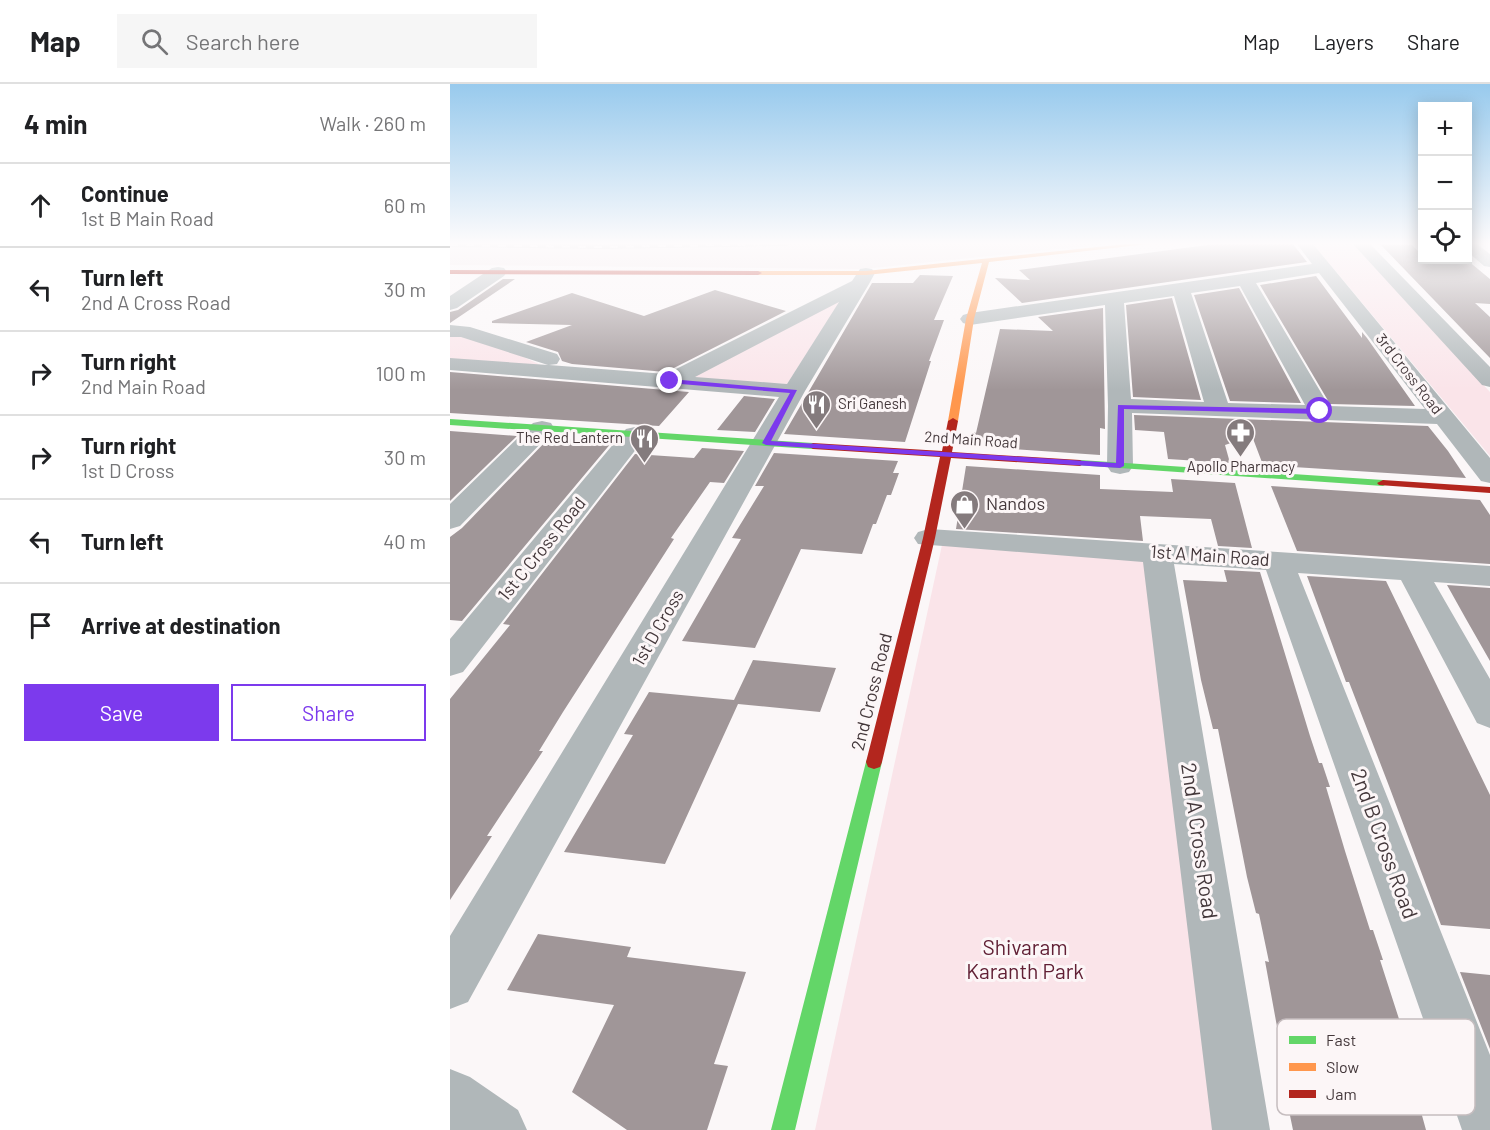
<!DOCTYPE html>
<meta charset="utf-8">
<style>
:root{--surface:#fff;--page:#f6f6f6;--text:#202124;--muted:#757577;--line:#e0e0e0;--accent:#7c3aed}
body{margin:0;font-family:Barlow,sans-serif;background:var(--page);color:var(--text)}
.controls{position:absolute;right:18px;top:18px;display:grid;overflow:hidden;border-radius:0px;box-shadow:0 3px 15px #0003}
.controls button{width:54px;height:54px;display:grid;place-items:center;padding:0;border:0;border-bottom:2px solid var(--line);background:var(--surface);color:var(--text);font:30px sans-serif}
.stop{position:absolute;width:18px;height:18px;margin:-14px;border:4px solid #7c3aed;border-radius:50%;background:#fff}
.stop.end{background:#7c3aed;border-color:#fff;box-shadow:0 2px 6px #0008}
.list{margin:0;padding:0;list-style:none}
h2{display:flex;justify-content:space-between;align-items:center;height:78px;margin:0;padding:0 24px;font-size:26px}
h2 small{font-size:20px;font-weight:400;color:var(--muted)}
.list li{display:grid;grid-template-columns:39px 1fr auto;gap:18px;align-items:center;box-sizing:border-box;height:84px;padding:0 24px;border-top:2px solid var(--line)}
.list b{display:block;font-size:22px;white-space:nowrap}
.list p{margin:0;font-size:20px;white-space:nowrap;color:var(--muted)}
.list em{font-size:20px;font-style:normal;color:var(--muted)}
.actions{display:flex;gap:12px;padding:18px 24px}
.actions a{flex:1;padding:14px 0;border:2px solid var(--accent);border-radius:0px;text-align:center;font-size:21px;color:var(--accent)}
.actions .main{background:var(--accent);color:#fff}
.icon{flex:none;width:33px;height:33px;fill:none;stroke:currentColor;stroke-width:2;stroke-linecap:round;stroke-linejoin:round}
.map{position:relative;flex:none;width:1040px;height:1046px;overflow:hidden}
header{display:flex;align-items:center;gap:36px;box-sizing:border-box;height:84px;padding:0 30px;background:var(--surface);border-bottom:2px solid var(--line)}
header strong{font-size:28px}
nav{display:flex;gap:33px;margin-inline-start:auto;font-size:21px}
.search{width:420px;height:54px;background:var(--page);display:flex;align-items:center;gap:15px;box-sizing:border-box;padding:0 21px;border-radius:0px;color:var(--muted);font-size:22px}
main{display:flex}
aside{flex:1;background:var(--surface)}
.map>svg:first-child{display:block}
.built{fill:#f1e6e8}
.green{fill:#fae4e9}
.building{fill:#a09698}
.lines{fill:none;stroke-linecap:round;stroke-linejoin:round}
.street{fill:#b0b7b9;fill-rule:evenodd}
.fast{fill:#63d668;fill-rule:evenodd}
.slow{fill:#ff974d;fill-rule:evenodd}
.jam{fill:#b3261e;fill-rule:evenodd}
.rail-casing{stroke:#b6b8ba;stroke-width:4}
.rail{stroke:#fcf6f7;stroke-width:2;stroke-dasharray:8;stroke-linecap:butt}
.route{fill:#7c3aed}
.labels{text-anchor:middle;stroke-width:6;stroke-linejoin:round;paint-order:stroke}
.far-street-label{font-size:15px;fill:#44383b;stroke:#fcf6f7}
.far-poi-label{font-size:15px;fill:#44383b;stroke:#fcf6f7;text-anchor:start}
.poi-label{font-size:18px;fill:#44383b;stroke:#fcf6f7;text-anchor:start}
.street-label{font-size:18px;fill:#44383b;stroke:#fcf6f7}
.near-street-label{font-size:21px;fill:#44383b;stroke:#fcf6f7}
.near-park-label{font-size:21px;fill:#612035;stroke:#fcf6f7}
.key{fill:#fcf6f7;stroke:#c5bdbf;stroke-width:1.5}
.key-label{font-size:16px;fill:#44383b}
</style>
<header>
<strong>Map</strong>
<div class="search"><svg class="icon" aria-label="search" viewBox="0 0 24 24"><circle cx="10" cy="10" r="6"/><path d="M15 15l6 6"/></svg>Search here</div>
<nav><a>Map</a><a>Layers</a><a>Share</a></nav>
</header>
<main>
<aside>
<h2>4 min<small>Walk · 260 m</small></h2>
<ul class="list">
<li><svg class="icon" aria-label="ahead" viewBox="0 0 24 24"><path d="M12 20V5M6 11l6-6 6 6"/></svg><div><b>Continue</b><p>1st B Main Road</p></div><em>60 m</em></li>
<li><svg class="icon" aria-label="left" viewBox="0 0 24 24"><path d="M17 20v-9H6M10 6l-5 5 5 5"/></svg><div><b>Turn left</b><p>2nd A Cross Road</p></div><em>30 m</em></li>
<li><svg class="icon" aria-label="right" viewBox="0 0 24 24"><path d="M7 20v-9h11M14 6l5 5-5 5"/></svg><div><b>Turn right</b><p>2nd Main Road</p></div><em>100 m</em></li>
<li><svg class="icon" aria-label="right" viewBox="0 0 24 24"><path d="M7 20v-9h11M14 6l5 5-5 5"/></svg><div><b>Turn right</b><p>1st D Cross</p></div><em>30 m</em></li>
<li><svg class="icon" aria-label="left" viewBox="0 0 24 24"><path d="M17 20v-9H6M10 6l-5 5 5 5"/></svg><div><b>Turn left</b></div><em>40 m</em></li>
<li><svg class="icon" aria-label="arrive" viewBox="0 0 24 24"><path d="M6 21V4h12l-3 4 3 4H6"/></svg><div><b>Arrive at destination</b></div></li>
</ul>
<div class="actions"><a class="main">Save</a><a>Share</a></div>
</aside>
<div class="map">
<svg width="1040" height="1046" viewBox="0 0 1040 1046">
<rect width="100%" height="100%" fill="#fbf7f8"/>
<path class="built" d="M0,160H656L413,185L0,181Z"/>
<path class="green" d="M863,160H903L1040,308V372Z
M391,216L337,300L237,294Z
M0,249L65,269L95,283L0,278Z
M492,461L696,472L766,1046H365Z"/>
<path class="building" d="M765,160H843L857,178L572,219L545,194L580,196L569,186Z
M930,160L962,161L972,171V176H1017L1040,195V220L1025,219L1040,233V274Z
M470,191L503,192L484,236H494L479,277H481L455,358L334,350L422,199H463Z
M866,192L912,254V248L917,254L965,322L880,320L810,201Z
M53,195H65L0,239V228L8,226Z
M789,204L851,319L780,317L744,211Z
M265,206L336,227L216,288L122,280L112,277L108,268L76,258L122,241L42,239V237L122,209L194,232Z
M722,214L751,316L683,313L676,221Z
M653,224L655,345L650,344V371L520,362L523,348L526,349L550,245L603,247L588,233Z
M0,288L239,308L209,342L0,329Z
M294,312L325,315L305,348L267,346Z
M684,331L978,342L998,367L1016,394L813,381L802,352L775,361L780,379L718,375L714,348L685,346Z
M0,347L67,352L0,417Z
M99,354L162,358L12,537L0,536V453L12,444Z
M252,364L294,367L274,399L260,398L221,454L224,455L113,628L89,667H93L37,752H42L0,816V615L60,541L53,540L185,370L244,374Z
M324,369L448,377L443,389H449L441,411H437L426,440H423L412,470L351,465L305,564L232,557L291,455L282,454L314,402H305Z
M516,382L650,391V405L723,408L721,395L785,399L802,464L768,462L761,435L690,432L693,457L506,445Z
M821,402L1030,416L1040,431V480L847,467Z
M774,486L810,488L860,652L869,679H872L880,703H876L895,767L920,846H923L933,876H930L959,966H954L976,1046H843L827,969L832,970L815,877L819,878L809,830L806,829L797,793L768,645H763L751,596L733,496L777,498Z
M857,492L936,497L1040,711V845L991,841L939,702L899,598H896Z
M997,501L1040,504V577L1016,535Z
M303,576L386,584L370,628L288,620L215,780L114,768L183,651L174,650L199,608L284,616Z
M88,850L181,863L177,873L296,888L264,980L278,982L257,1046H177L122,1008L164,921L57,906Z
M1010,888L1040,891V965Z"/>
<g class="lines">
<path class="street" d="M847,160H863L1040,374V399L1031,397L987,340L682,329L683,382L679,388L670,390L661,388L657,382L658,322L655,221L520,241L513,239L510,235L513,231L520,229L862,180ZM869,189L975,325L879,322L806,199ZM790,202L855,321L778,319L741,209ZM724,212L754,318L681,315L674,219Z
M903,160H920L1040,283V303L1032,301Z
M1018,160H1027L1040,170V183L1034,182L1018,168Z
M48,183L54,184L57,188L54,192L7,224L0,226V212L42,184Z
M416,184L422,185L425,189L419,200L355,307L18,918L0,925V852L329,313L0,286V274L98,281L11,253H0V241L20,243L107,270L110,275L107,280L99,281L216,290L402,197L410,185ZM389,218L337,300L245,293Z
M92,337L101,339L104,344L101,349L10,442L0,445V420L83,339Z
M185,343L194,345L197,350L194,355L13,588L0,592V555L176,345Z
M479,445L1040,482V502L984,498L1040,595V644L1027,639L951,496L848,489L1040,971V1046H1012L1011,1043L816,486L724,480L820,1046H762L693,478L468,460L464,454L468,448Z
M0,985L20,993L68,1026L77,1046H0Z"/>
<path class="fast" d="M0,335L363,359L368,362L363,365L0,341Z
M630,376L933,396L939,399L933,402L626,381L625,379Z
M424,671L430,673L432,678L345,1046H321L416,678L418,673Z"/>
<path class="slow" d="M676,160H698L539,178L524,235L508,337L503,340L498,337L516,235L532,179L416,191H308L304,189L308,187H416Z"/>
<path class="jam" d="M0,186L308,187L312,189L308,191L0,190Z
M503,334L508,337L502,368L630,376L635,379L630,382L501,374L485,454L432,678L430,683L424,685L418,683L416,678L473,454L490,373L363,365L358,362L363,359L492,367L498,337Z
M933,396L1040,403V409L929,401L927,399Z"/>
<defs>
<path id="rail" d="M0,161L151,163L337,160"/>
</defs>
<use href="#rail" class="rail-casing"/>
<use href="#rail" class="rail"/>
</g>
<linearGradient id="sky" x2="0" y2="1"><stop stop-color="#98caed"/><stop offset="0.52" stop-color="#fdfbfc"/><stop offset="1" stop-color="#fdfbfc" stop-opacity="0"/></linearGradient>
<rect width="1040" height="306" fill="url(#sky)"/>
<path class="route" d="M220,295L347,306L321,357L666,379L668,321L870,325L874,327L870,330L674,325V382L670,384L316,361L312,359L340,309L218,299Z"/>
<defs>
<symbol id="restaurant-pin" viewBox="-11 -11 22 30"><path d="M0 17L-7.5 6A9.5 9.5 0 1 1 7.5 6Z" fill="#847b7d" stroke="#fcf6f7"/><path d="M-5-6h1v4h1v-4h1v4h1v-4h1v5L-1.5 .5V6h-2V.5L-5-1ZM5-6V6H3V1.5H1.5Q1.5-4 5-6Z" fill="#fff"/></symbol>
<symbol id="pharmacy-pin" viewBox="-11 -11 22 30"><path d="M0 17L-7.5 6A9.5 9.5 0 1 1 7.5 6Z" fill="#847b7d" stroke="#fcf6f7"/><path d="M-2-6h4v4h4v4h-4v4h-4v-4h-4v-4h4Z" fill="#fff"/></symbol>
<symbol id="shop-pin" viewBox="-11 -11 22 30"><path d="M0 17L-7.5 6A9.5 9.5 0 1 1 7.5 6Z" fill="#847b7d" stroke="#fcf6f7"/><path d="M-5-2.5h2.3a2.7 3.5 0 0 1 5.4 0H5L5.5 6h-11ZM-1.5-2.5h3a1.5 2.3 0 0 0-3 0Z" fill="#fff"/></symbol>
</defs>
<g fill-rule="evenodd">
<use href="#restaurant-pin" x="350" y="304" width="33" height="45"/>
<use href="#pharmacy-pin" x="774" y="332" width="33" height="45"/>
<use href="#restaurant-pin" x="178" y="338" width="33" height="45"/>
<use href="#shop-pin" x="498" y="404" width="33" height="45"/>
</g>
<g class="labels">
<g class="far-street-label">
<text transform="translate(959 290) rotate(52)" y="5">3rd Cross Road</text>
<text transform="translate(521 356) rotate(4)" y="5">2nd Main Road</text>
</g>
<g class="far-poi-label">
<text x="388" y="325">Sri Ganesh</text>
<text x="173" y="359" text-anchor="end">The Red Lantern</text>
<text x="791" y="388" text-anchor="middle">Apollo Pharmacy</text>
</g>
<g class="poi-label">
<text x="536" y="426">Nandos</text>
</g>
<g class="street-label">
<text transform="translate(92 465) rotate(-51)" y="6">1st C Cross Road</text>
<text transform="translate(760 472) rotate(4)" y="6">1st A Main Road</text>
<text transform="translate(208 544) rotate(-60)" y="6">1st D Cross</text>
<text transform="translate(422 608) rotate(-76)" y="6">2nd Cross Road</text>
</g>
<g class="near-street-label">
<text transform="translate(749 757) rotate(82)" y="7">2nd A Cross Road</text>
<text transform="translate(934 760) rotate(70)" y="7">2nd B Cross Road</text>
</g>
<g class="near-park-label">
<text x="575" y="871">Shivaram<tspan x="575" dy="24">Karanth Park</tspan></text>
</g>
</g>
<rect x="827" y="935" width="198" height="96" rx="9" class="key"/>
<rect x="839" y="952" width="27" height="8" fill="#63d668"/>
<rect x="839" y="979" width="27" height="8" fill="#ff974d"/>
<rect x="839" y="1006" width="27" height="8" fill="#b3261e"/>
<g class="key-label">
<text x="876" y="962">Fast</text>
<text x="876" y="989">Slow</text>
<text x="876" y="1016">Jam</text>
</g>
</svg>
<div class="controls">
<button>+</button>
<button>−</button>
<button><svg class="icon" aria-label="locate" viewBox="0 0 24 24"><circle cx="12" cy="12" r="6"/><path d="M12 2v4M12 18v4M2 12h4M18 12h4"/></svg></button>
</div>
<div class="stop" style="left:870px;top:327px"></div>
<div class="stop end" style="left:220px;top:297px"></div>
</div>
</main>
